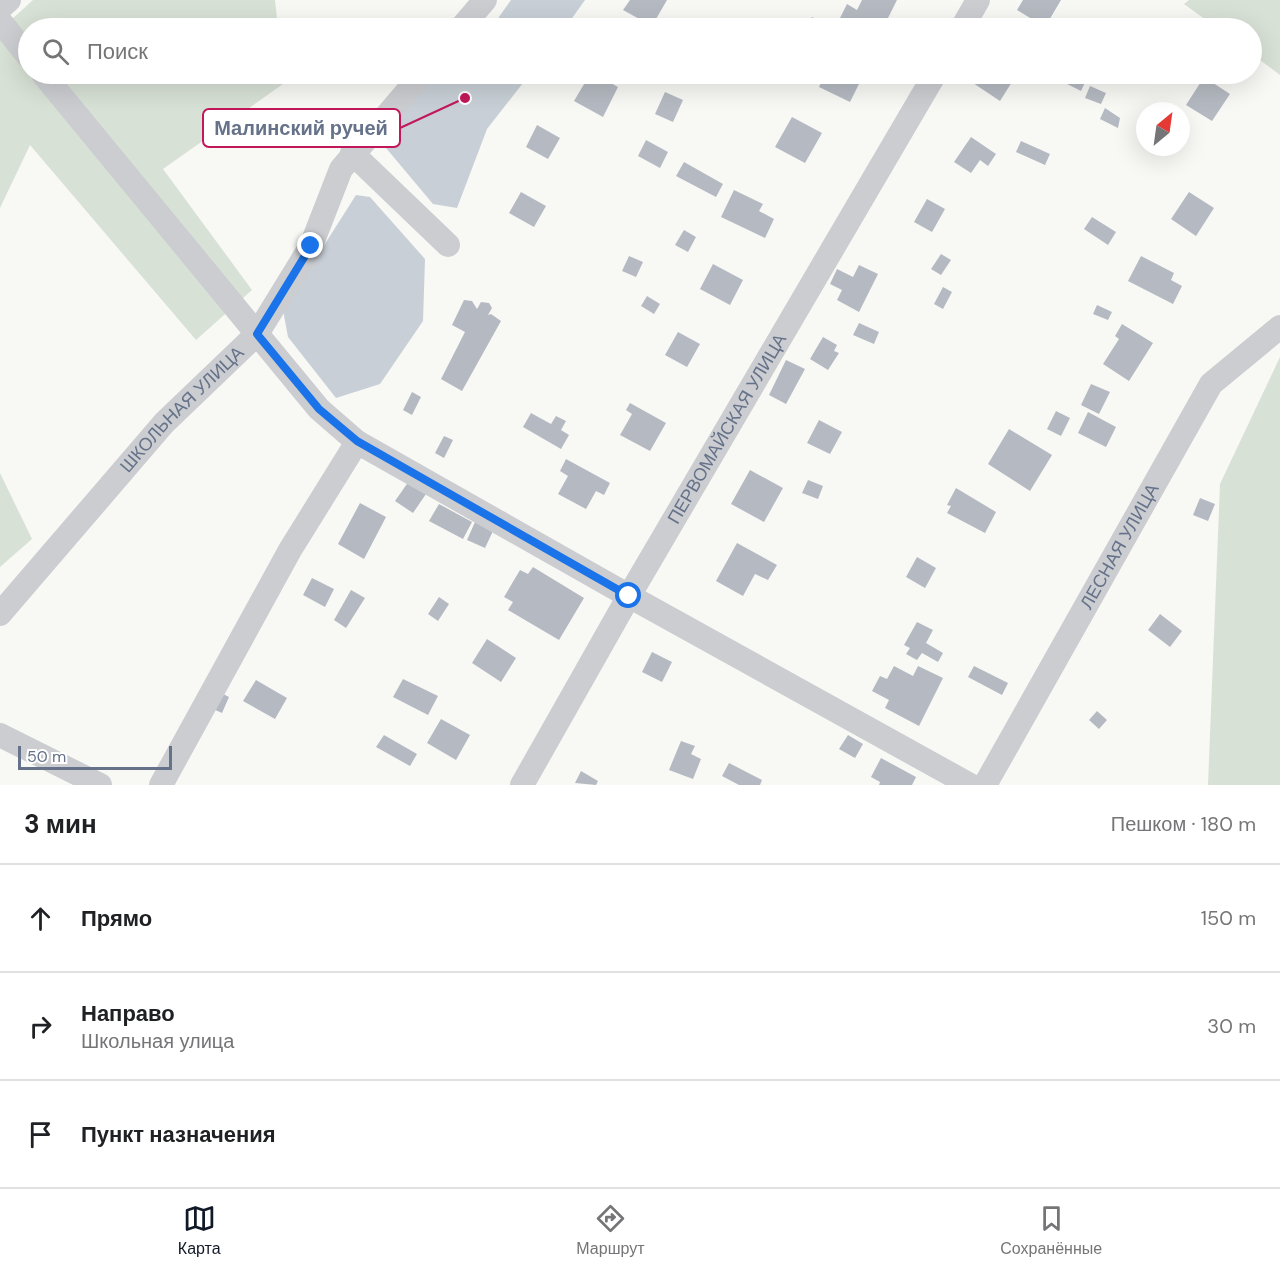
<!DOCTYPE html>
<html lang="ru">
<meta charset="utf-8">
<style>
:root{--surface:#fff;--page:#f2f2f2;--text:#202124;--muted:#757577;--line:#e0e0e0;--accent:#111827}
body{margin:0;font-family:"DM Sans",sans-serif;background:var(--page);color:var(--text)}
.compass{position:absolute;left:1136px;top:102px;width:54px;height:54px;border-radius:50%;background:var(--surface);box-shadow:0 6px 24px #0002;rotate:29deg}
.scale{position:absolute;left:18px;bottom:15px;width:154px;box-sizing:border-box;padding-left:6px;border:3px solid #657289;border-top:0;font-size:16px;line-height:21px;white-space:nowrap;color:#657289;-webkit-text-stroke:4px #fff;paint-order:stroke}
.stop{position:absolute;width:18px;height:18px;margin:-14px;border:4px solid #1a73e8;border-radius:50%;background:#fff}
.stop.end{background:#1a73e8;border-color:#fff;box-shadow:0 2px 6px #0008}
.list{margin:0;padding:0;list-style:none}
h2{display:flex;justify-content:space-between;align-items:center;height:78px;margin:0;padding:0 24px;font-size:26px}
h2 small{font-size:20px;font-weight:400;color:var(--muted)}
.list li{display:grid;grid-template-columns:39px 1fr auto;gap:18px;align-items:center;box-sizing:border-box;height:108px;padding:0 24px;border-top:2px solid var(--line)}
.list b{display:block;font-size:22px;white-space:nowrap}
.list p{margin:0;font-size:20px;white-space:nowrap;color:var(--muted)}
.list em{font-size:20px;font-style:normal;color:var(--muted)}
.icon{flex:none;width:33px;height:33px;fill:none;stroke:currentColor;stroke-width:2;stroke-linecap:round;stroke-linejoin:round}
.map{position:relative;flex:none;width:1280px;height:785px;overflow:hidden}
.search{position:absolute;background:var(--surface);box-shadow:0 6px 24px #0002;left:18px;right:18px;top:18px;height:66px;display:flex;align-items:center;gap:15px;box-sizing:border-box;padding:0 21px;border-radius:33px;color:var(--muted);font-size:22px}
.sheet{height:402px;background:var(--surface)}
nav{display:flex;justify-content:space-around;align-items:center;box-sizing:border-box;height:84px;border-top:2px solid var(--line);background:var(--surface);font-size:16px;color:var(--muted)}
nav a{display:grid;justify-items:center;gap:3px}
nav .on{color:var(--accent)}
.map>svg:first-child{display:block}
.green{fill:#d8e1d6}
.water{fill:#c8cfd6}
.building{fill:#b5bac2}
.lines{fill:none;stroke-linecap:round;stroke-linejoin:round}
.minor{stroke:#cbcdd1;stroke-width:24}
.route{stroke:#1a73e8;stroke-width:8}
.labels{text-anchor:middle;stroke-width:6;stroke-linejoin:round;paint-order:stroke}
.street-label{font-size:18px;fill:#657289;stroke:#fff}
.leader{fill:none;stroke:#c2185b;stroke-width:2}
.callout-dot{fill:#c2185b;stroke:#fff;stroke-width:2}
.callout{fill:#fff;stroke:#c2185b;stroke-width:2}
.callout-label{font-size:20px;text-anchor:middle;font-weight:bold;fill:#657289}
</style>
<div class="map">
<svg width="1280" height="785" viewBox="0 0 1280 785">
<rect width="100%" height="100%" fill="#f8f8f5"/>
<path class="green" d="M33,0H275L278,28H28V74H282L283,84L163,169L252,290L196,340L30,145L0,208V30Z
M1189,0H1280V75L1252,54V28H1217L1184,4Z
M1280,357V785H1208L1220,484Z
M0,473L32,539L0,567Z"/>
<path class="water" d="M511,0H585L565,28H491Z
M434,74H530L487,129L457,208L433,204L386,148L402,104Z
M356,195L370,197L425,259L423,321L380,384L336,398L288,337L283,310Z"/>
<path class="building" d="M630,0H667L652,26L623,10Z
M862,0H897L883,28H850L838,22L847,4L857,10Z
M1023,0H1061L1045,27L1017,10Z
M812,17L832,28H805Z
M590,74H595L618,87L603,117L574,101Z
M638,74H662L656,84Z
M825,74H864L850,102L819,87Z
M979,74H1017L1000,101L973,83Z
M1059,74H1073L1086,80L1081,91L1057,79Z
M1204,77L1230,94L1212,121L1186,105Z
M1090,86L1106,93L1101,104L1085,98Z
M665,92L683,100L673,122L655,114Z
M1105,108L1120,118L1118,128L1100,119Z
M792,117L822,133L805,163L775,147Z
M537,125L560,138L548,159L526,147Z
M971,137L996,154L988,166L980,160L971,173L954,162Z
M646,140L668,152L660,168L638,156Z
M1021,141L1050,154L1045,165L1016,152Z
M684,162L723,184L716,197L676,176Z
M734,190L763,204L759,211L774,219L765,238L721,217Z
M521,192L546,206L534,227L509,213Z
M1189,192L1214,208L1196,236L1171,219Z
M927,199L945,209L932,232L914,222Z
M1092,217L1116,232L1108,245L1084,229Z
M684,230L696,237L688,252L675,245Z
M941,254L951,260L941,275L931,269Z
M629,256L643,262L636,277L622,271Z
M1141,256L1174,273L1171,280L1182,286L1173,304L1128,281Z
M713,264L743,280L730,305L700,289Z
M859,265L878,274L859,312L837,300L842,290L830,284L837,269L853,277Z
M943,287L952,292L943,309L934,304Z
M647,296L660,304L654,314L641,306Z
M464,300L472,301L477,309L481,302L489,303L492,308L488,315L491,314L501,321L462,391L441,379L465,332L452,325Z
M1097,305L1112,312L1108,320L1093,314Z
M859,323L879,332L874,344L853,335Z
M1122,324L1153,343L1129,381L1103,364L1119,339L1115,336Z
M678,332L700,344L687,367L665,355Z
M823,337L837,345L834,351L839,353L828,370L810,359Z
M786,360L805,369L786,404L769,395Z
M1091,384L1110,392L1099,414L1081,405Z
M412,392L421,397L412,415L403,410Z
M630,403L666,423L650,451L620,435L632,414L626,410Z
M1056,411L1070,418L1061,436L1047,429Z
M1088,412L1116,427L1106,447L1078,433Z
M531,413L551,424L556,416L566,421L561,430L569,435L561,449L523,427Z
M819,420L842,432L830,454L807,443Z
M1009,429L1052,455L1030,491L988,464Z
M444,436L453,440L444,458L435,453Z
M566,459L610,483L604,495L596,491L586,509L558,494L568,476L560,471Z
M750,470L783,488L764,522L731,504Z
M808,480L823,486L818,499L802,493Z
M409,481L426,494L413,513L395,501Z
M956,488L996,512L985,533L947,513L951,506L947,505Z
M1200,498L1215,504L1208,521L1193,515Z
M360,503L386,517L364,559L338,544Z
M439,504L472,522L463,539L429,521Z
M475,522L493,531L485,548L467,540Z
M737,543L777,565L768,580L755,574L743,596L716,581Z
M917,557L936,568L925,588L906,577Z
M533,567L584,598L559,640L508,610L513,602L504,597L520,570L528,574Z
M312,578L334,589L325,607L303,595Z
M351,590L365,598L346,628L334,620Z
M439,597L449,604L438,621L428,614Z
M1160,614L1182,631L1170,647L1148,630Z
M917,622L933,630L926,643L943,653L938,662L922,653L917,660L906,654L910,648L904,645Z
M487,639L516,658L501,682L472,663Z
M652,652L672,662L662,682L642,672Z
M894,666L913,676L918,666L943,678L919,726L885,708L889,700L872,691L880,676L887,679Z
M974,666L1008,683L1002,695L968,677Z
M403,679L438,696L428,715L393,697Z
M256,680L287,698L275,719L243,701Z
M219,692L229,697L222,713L211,708Z
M1097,711L1107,720L1099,729L1089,720Z
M441,719L470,735L456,760L427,743Z
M384,735L417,754L410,766L376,747Z
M848,735L863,744L855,758L839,749Z
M681,741L695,746L691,754L701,759L693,779L669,770Z
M881,758L916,777L912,785H879L880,782L871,777Z
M729,763L762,780L760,785H739L722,776Z
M581,771L598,781L596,785L575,783Z"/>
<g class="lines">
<g class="minor">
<path d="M0,8L9,0"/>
<path d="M0,21L28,56"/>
<path d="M461,28L485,0"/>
<path d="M962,28L978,0"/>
<path d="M43,74L319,409L357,442L629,596L970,785"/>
<path d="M352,153L448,245"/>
<path id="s1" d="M0,614L164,423L257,334L311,246L341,169L422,74"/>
<path d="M0,735L100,785"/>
<path d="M161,785L290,550L357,442"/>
<path id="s2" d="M522,785L629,596L935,74"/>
<path id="s3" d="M985,785L1211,384L1280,327"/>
</g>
</g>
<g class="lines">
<path class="route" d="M311,246L257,334L319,409L357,441L629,596"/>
</g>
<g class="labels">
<g class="street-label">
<text dy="6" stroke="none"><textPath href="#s1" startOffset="274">ШКОЛЬНАЯ УЛИЦА</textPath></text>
<text dy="6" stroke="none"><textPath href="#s2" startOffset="411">ПЕРВОМАЙСКАЯ УЛИЦА</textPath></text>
<text dy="6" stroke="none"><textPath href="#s3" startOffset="274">ЛЕСНАЯ УЛИЦА</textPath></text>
</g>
</g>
<path class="leader" d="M465 98L400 128"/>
<circle class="callout-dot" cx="465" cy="98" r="6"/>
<rect class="callout" x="203" y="109" width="197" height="38" rx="6"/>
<g class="callout-label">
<text x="301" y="135">Малинский ручей</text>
</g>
</svg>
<svg class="compass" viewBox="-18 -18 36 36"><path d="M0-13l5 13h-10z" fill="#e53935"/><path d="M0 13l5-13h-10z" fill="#757577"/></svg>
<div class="scale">50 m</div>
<div class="stop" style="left:629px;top:596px"></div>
<div class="stop end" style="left:311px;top:246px"></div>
<div class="search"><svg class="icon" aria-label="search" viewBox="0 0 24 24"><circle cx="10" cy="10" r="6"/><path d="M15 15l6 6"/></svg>Поиск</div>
</div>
<section class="sheet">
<h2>3 мин<small>Пешком · 180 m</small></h2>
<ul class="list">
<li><svg class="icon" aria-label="ahead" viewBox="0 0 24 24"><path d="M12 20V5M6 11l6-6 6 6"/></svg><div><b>Прямо</b></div><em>150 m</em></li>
<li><svg class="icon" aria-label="right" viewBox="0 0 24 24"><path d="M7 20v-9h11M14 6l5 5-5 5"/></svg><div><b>Направо</b><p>Школьная улица</p></div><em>30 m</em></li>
<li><svg class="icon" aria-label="arrive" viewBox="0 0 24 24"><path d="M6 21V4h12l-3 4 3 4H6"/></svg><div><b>Пункт назначения</b></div></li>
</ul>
</section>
<nav>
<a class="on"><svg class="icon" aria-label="map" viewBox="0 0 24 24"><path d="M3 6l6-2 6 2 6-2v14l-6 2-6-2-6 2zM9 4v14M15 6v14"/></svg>Карта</a>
<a><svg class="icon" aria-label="directions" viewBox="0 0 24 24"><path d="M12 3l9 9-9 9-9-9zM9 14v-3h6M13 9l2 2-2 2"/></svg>Маршрут</a>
<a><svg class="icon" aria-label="saved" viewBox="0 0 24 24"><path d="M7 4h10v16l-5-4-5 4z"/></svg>Сохранённые</a>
</nav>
